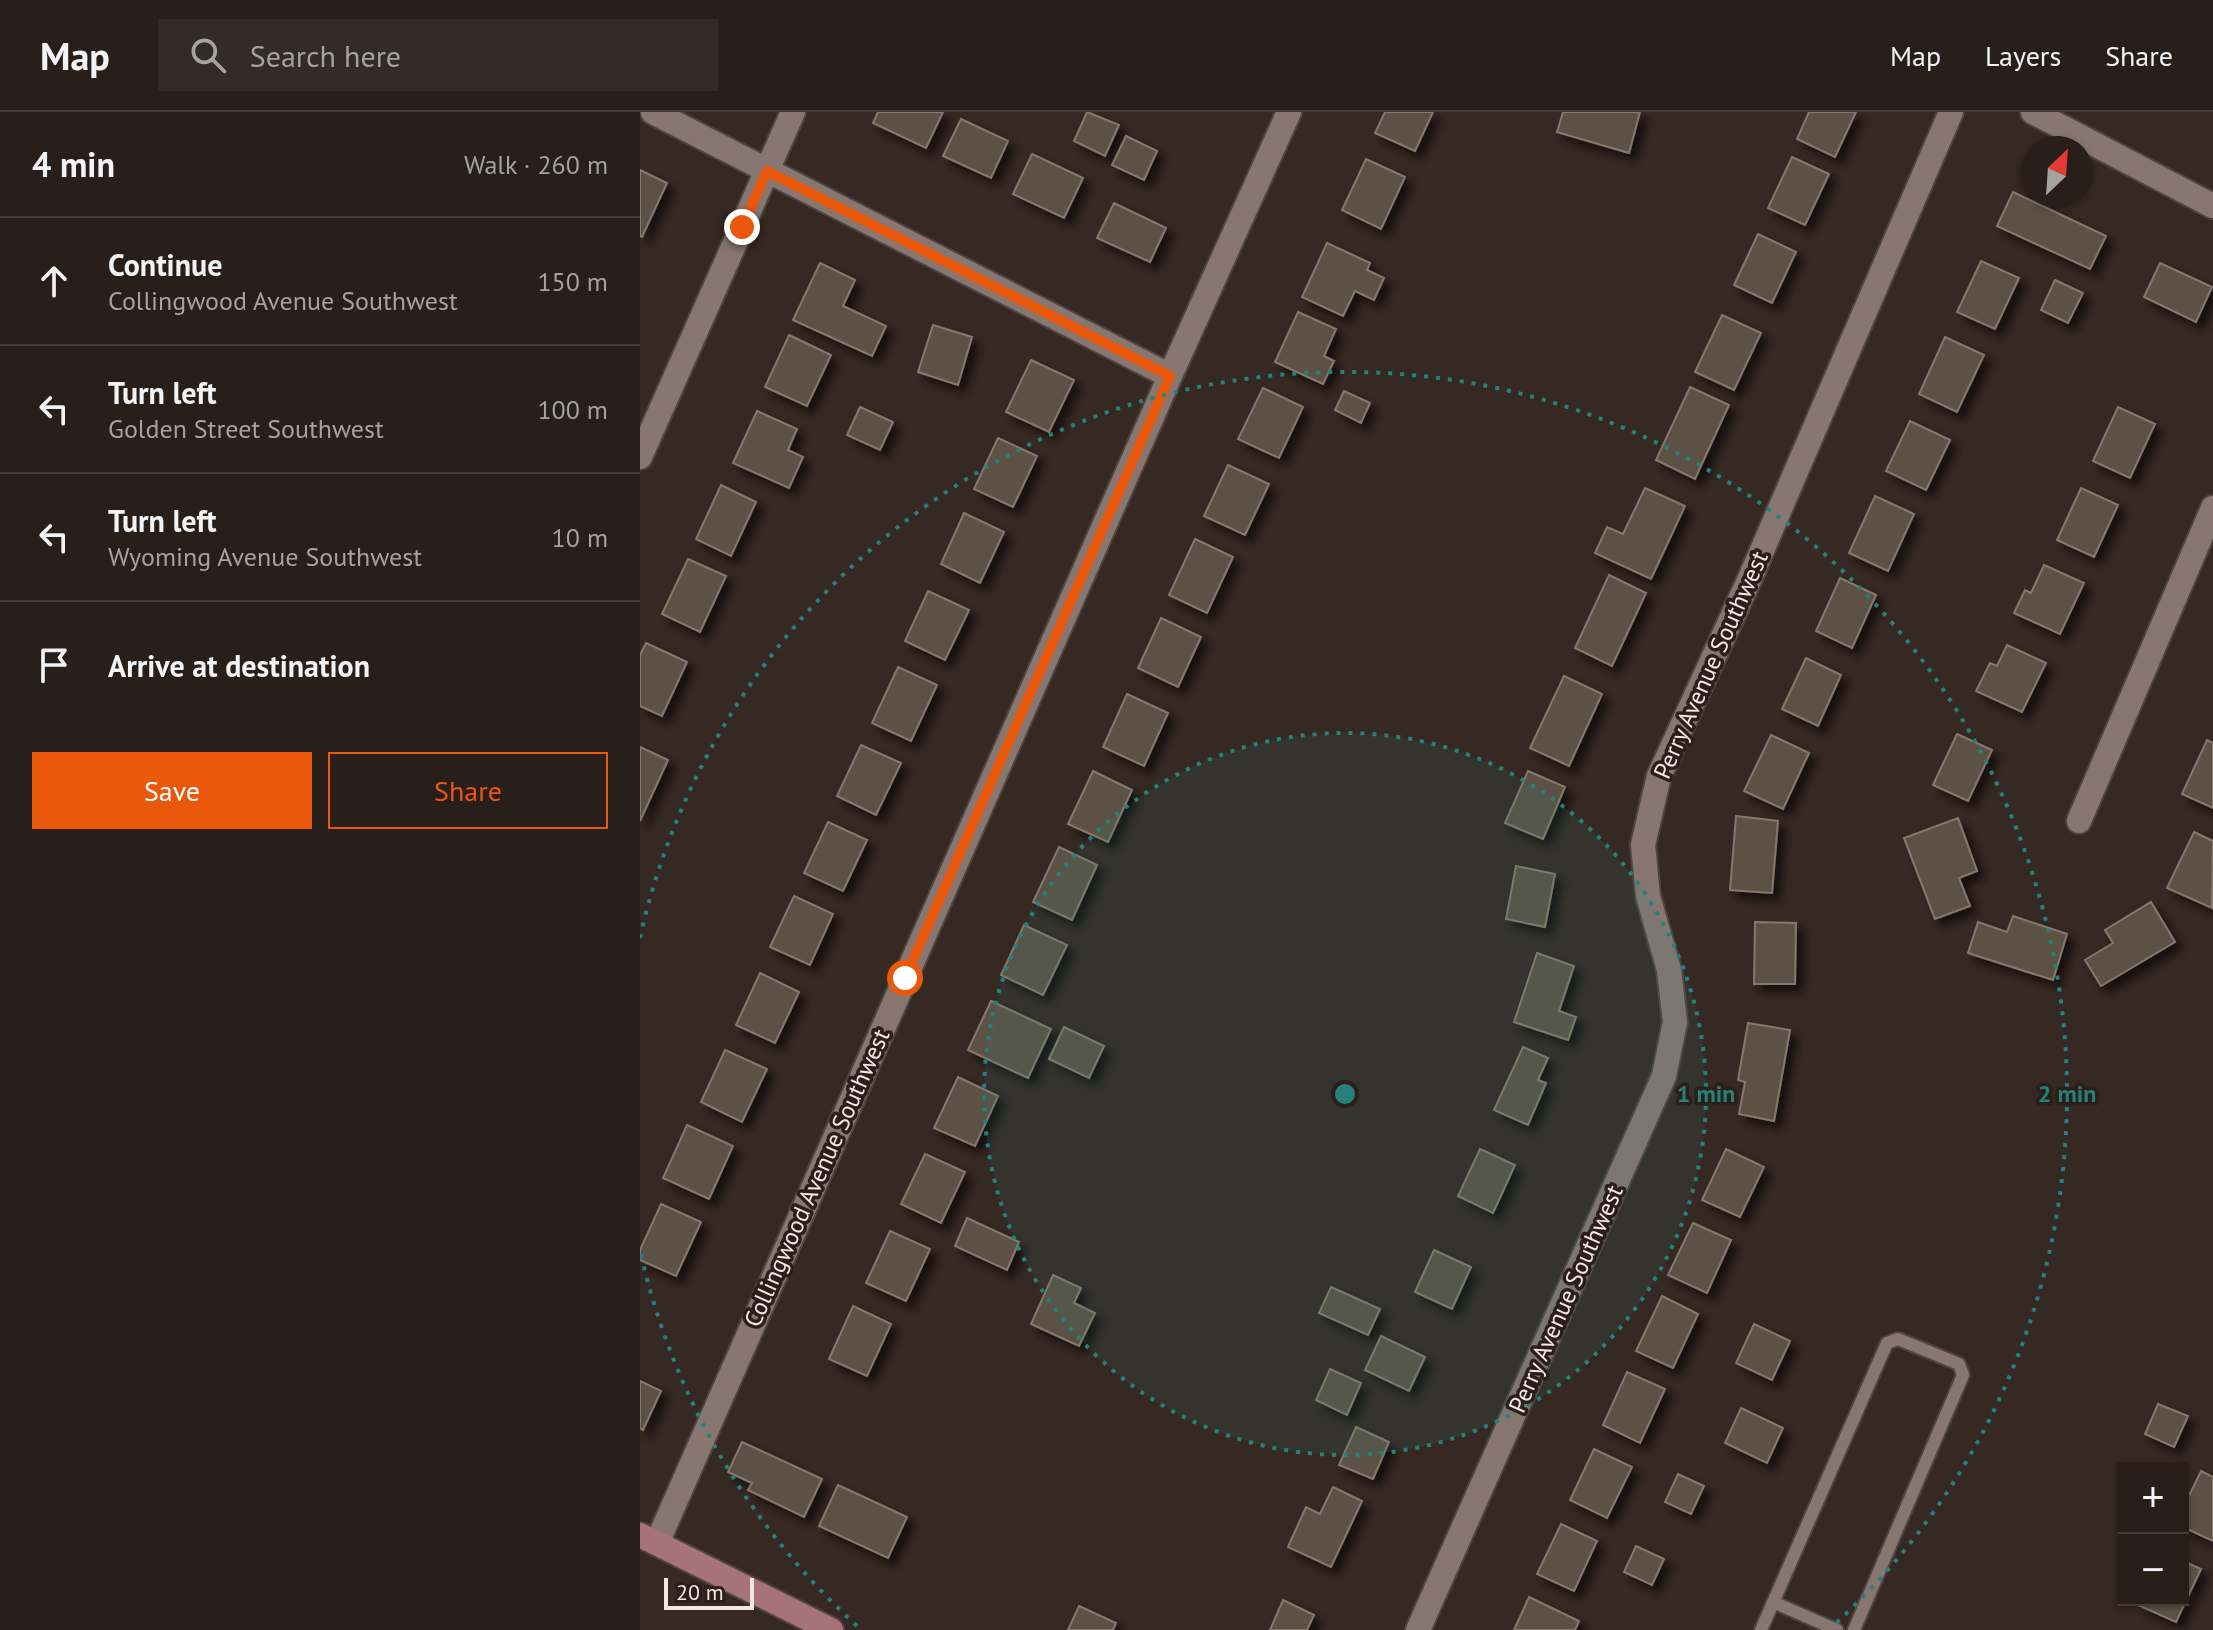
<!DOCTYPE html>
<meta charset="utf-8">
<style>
:root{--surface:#281e1a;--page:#342b27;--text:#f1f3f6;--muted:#a5a2a2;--line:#443c39;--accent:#ea580c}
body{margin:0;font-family:"PT Sans",sans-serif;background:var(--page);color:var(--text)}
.controls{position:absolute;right:24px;bottom:24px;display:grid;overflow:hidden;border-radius:0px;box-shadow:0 2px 6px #0004}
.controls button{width:72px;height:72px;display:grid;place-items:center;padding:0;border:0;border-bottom:2px solid var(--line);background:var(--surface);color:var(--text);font:40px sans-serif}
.compass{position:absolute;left:1381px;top:24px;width:72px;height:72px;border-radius:50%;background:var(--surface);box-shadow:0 2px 6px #0004;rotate:25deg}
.scale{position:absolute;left:24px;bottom:20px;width:90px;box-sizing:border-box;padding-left:8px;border:4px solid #f2e8e5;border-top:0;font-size:22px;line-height:28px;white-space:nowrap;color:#f2e8e5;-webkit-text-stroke:6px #2c1e1a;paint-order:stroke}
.stop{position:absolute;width:24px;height:24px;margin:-18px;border:6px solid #ea580c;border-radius:50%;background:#fff}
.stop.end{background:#ea580c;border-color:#fff;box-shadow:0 2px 8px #0008}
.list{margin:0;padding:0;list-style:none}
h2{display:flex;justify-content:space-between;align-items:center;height:104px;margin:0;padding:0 32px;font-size:34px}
h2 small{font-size:26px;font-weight:400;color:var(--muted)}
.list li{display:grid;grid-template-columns:52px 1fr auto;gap:24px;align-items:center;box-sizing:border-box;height:128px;padding:0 32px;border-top:2px solid var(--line)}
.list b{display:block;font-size:30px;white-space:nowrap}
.list p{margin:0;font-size:26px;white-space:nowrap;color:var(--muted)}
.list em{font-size:26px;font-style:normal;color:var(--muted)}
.actions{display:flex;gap:16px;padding:24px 32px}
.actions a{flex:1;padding:18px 0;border:2px solid var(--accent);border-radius:0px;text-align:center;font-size:28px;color:var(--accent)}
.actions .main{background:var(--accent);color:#fff}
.icon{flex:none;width:44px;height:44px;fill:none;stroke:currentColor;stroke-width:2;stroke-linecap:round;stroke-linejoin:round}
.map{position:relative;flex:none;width:1573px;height:1518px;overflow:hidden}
header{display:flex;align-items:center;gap:48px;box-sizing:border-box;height:112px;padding:0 40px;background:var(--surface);border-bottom:2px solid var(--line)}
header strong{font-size:38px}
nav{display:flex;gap:44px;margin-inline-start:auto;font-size:28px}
.search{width:560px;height:72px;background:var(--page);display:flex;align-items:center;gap:20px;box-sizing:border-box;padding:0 28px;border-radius:0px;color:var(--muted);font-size:30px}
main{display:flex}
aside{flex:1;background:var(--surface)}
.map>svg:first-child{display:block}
.building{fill:#5c5145;stroke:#85786c;stroke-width:2;filter:url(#shadow)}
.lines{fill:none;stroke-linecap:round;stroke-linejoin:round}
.lane-casing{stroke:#504440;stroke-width:16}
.street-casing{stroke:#504440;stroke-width:28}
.secondary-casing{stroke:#504440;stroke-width:28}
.lane{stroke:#887671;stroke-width:12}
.street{stroke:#887671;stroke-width:24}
.secondary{stroke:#a57378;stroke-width:24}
.route{stroke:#ea580c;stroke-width:10}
.ring{fill:none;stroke:#26817a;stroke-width:4;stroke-dasharray:4 8}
.labels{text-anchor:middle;stroke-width:7;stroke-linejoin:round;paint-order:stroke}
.street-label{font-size:24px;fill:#f2e8e5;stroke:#2c1e1a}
.centre{fill:#26817a;stroke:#2c1e1a;stroke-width:4}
.ring-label{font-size:24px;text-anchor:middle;font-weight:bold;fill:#26817a;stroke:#2c1e1a;stroke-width:7;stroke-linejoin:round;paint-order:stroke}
</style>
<header>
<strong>Map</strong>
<div class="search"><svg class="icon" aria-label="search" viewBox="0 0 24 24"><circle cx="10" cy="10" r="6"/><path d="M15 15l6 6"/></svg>Search here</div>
<nav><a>Map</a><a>Layers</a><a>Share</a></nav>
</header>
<main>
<aside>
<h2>4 min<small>Walk · 260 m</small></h2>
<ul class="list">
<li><svg class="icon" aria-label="ahead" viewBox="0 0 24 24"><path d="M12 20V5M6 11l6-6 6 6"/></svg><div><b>Continue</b><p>Collingwood Avenue Southwest</p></div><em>150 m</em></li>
<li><svg class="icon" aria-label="left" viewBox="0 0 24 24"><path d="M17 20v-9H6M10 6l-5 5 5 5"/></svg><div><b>Turn left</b><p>Golden Street Southwest</p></div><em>100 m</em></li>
<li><svg class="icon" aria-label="left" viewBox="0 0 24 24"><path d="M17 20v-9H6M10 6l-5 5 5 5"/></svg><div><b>Turn left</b><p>Wyoming Avenue Southwest</p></div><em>10 m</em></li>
<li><svg class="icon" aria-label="arrive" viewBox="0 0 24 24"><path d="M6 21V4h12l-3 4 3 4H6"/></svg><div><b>Arrive at destination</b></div></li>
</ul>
<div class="actions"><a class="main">Save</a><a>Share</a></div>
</aside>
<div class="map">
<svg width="1573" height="1518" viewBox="0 0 1573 1518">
<defs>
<filter id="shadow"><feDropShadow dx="7" dy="7" stdDeviation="4" flood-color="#0009"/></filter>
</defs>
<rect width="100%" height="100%" fill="#362823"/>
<path class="building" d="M238,0H303L286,36L233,11Z
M447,0L479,13L465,44L434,29Z
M745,0H793L775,39L735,21Z
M923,0H1000L989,41L917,20Z
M1169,0H1216L1195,45L1157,27Z
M321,7L368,29L351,66L303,44Z
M486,24L517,39L504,68L472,53Z
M392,42L443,66L424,106L373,82Z
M1152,45L1189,62L1165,113L1128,96Z
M726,47L765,65L741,117L702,98Z
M0,58L27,71L2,125L0,124Z
M1373,80L1466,124L1450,157L1357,114Z
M474,91L526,116L510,150L457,126Z
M1118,122L1156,140L1132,191L1094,173Z
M687,131L730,151L727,158L744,166L734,188L715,179L703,204L662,185Z
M1341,149L1379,166L1355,217L1317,200Z
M180,151L215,168L203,194L246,214L232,244L153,208Z
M1520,151L1572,175L1556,210L1504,185Z
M1415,168L1443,181L1428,211L1401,198Z
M658,200L696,217L684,244L694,249L683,272L635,250Z
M1082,203L1121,221L1094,278L1055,260Z
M293,213L332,225L318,273L278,260Z
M149,223L191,243L167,294L125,275Z
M1305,225L1344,243L1317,300L1279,282Z
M391,248L434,268L409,320L366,300Z
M1050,275L1089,293L1055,367L1016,348Z
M623,276L663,295L639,346L598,327Z
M704,279L730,291L721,311L695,298Z
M220,295L253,310L240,338L207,323Z
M1478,295L1515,312L1490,366L1453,349Z
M117,299L157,317L148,338L163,345L149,376L93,351Z
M1270,309L1310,328L1286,378L1246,359Z
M358,326L397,344L373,395L334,377Z
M588,353L629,372L605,423L564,404Z
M81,373L116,390L91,444L56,427Z
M1005,376L1045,394L1011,467L955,441L967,415L983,422Z
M1441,376L1478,393L1454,445L1417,428Z
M1235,384L1274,402L1248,459L1209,441Z
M324,401L364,420L340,471L301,452Z
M555,427L593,445L567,501L529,483Z
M48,447L86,464L60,520L22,502Z
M1404,453L1444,471L1420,522L1374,501L1385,478L1391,481Z
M969,463L1006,481L972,554L935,536Z
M1200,466L1236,483L1212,536L1176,519Z
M288,479L329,498L305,548L265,529Z
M521,506L561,525L538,575L498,556Z
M6,531L47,550L22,604L0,594V543Z
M1367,533L1406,551L1382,600L1336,579L1350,551L1357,554Z
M1166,546L1201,563L1178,614L1142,597Z
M258,555L297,573L271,629L232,611Z
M924,564L962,582L929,654L890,636Z
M487,582L528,601L504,654L463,635Z
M1317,622L1352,638L1328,689L1293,673Z
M1131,623L1169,641L1143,697L1104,679Z
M1567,628L1573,631V696L1542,682Z
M221,633L261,651L236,703L197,684Z
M0,635L28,648L0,709Z
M453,659L492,678L468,730L428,712Z
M888,659L925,675L903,727L865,711Z
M1096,704L1138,709L1132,781L1090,778Z
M1318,706L1337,759L1319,766L1330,794L1295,807L1264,726Z
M188,710L227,728L203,779L164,761Z
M1554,720L1573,729L1572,796L1527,776Z
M419,735L457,753L432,808L393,790Z
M876,754L915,762L905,815L866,807Z
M154,784L193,802L170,853L130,835Z
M1511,790L1535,830L1461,874L1445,848L1473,831L1465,818Z
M1373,804L1427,822L1413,868L1328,841L1338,810L1367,820Z
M1115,810L1156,811L1155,872H1114Z
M384,813L427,833L403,883L361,863Z
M897,841L934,854L919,899L936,905L928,928L874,910Z
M120,861L159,880L135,931L96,913Z
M351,889L411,917L388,966L328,938Z
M1108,911L1150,918L1134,1009L1099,1002L1105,970L1098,968Z
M424,915L464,934L449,966L409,947Z
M883,935L908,946L898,968L906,971L888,1013L854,998Z
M85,938L127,957L102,1010L61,990Z
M318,965L358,984L335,1034L294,1016Z
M47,1013L93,1034L69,1087L23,1066Z
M840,1037L875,1053L853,1101L818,1084Z
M1086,1037L1124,1055L1100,1105L1062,1088Z
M285,1042L325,1060L301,1111L261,1092Z
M21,1092L61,1110L36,1164L0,1148V1138Z
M327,1106L379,1130L367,1158L315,1134Z
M1053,1111L1091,1128L1067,1181L1028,1163Z
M250,1119L290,1137L266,1189L226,1171Z
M794,1138L831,1155L812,1197L775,1180Z
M413,1163L441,1176L434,1191L455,1201L439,1234L391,1212Z
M691,1175L740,1197L728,1223L679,1201Z
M1022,1184L1058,1202L1033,1256L996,1239Z
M213,1194L251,1212L227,1264L189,1247Z
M1114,1212L1150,1229L1132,1268L1096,1251Z
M741,1224L785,1245L769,1279L725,1258Z
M690,1257L721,1271L707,1303L676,1288Z
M987,1260L1025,1277L1000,1331L963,1313Z
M0,1269L21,1279L3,1318L0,1316Z
M1518,1292L1548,1304L1534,1335L1505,1322Z
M1101,1296L1143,1316L1127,1351L1085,1331Z
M716,1315L749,1330L733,1367L699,1353Z
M102,1330L182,1367L164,1405L108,1378L112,1371L88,1360Z
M954,1337L992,1355L967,1406L930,1388Z
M1561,1359L1573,1365V1429L1543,1415V1378L1550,1382Z
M1038,1362L1064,1374L1051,1402L1025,1390Z
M198,1373L267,1405L248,1446L179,1414Z
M693,1375L722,1389L691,1455L648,1435L666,1395L680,1402Z
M921,1412L957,1429L934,1479L897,1462Z
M996,1434L1024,1447L1012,1473L984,1460Z
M1543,1449L1561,1457L1536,1510L1498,1493L1501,1488H1543Z
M889,1485L939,1509L935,1518H874Z
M643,1488L674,1503L667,1518H630Z
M439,1494L476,1511L473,1518H428Z"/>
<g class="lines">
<defs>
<path id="lane" d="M1133,1490L1197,1518
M1121,1518L1247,1231L1258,1227L1319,1252L1323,1263L1214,1518"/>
<path id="street" d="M13,0L530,264
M1393,0L1573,94
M0,345L153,0
M1439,709L1573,396
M17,1431L530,264L649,0
M778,1518L1024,964L1035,910L1029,858L1008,784L1003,733L1019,664L1111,464L1311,0"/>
<path id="secondary" d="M0,1423L191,1518"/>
</defs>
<use href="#lane" class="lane-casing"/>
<use href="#street" class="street-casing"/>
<use href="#secondary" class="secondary-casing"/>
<use href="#lane" class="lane"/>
<use href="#street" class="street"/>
<use href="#secondary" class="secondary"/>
</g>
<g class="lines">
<path class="route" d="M102,115L127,59L530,264L265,866"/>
</g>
<circle cx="705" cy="982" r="361" fill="#26817a" fill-opacity=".12"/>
<g class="ring">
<circle cx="705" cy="982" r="361"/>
<path d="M217 1514A722 722 0 0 1 0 1138M0 826A722 722 0 1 1 1193 1514"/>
</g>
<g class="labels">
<g class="street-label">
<text transform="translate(1071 553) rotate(-66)" y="8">Perry Avenue Southwest</text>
<text transform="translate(177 1066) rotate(-66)" y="8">Collingwood Avenue Southwest</text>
<text transform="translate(926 1187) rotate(-66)" y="8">Perry Avenue Southwest</text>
</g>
</g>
<circle cx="705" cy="982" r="12" class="centre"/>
<g class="ring-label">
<text x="1066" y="990">1 min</text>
<text x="1427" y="990">2 min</text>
</g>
</svg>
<div class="controls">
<button>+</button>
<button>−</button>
</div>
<svg class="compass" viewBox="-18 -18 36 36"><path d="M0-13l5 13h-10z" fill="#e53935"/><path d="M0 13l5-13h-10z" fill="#a5a2a2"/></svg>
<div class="scale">20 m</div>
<div class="stop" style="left:265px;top:866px"></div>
<div class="stop end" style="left:102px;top:115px"></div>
</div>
</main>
